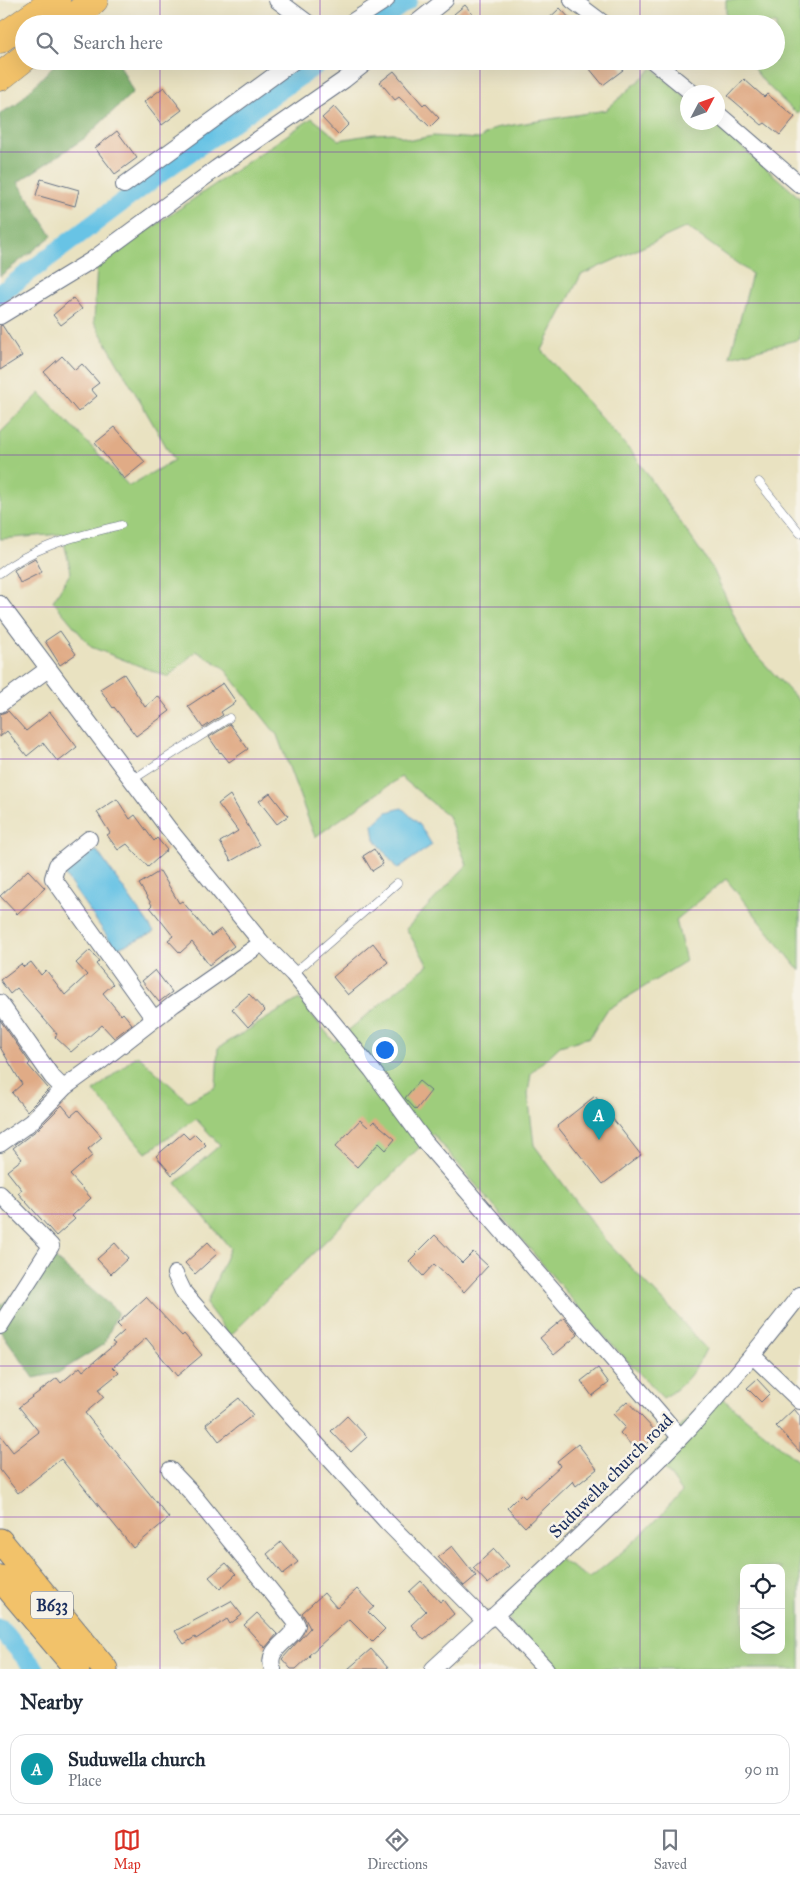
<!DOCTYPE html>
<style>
:root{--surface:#fff;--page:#f6f6f7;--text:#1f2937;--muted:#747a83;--line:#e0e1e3;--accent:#d93025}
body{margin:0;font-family:"IM FELL Great Primer",serif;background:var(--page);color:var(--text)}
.controls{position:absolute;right:15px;bottom:15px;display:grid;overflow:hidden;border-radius:10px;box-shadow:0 5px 20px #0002}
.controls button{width:45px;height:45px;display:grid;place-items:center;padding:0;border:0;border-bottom:1px solid var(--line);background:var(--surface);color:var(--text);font:25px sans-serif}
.compass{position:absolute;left:680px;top:85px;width:45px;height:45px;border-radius:50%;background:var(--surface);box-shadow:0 5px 20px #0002;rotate:49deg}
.you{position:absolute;left:384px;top:1049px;width:18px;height:18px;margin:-12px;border:4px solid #fff;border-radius:50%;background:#1a73e8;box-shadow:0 0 0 8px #1a73e833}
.badge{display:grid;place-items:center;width:32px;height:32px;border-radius:50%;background:var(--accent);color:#fff;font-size:16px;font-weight:700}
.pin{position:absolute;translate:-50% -41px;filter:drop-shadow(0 1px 2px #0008)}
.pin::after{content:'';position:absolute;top:26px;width:18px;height:15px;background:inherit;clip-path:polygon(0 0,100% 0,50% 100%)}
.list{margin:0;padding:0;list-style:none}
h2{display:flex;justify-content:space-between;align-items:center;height:65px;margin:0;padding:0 20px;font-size:21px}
h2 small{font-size:16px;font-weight:400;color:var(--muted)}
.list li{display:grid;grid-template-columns:32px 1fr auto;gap:15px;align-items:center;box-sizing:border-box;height:70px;margin:0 10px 10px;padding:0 10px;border:1px solid var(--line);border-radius:15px}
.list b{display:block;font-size:19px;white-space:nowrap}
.list p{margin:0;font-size:16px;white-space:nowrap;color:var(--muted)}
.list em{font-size:16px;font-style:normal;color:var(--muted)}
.icon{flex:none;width:28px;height:28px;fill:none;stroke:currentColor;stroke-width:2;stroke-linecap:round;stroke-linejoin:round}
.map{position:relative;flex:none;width:800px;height:1669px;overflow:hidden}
.search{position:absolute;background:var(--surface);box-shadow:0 5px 20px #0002;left:15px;right:15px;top:15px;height:55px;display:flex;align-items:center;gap:12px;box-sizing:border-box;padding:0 18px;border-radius:28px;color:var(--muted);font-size:19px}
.sheet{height:145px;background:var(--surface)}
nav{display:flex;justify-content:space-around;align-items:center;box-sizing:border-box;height:70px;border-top:1px solid var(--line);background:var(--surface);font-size:14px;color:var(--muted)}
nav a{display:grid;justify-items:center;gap:2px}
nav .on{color:var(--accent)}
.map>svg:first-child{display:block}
.green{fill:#9ecd7c;stroke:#5c7e6d;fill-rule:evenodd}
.forest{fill:#7eb06c;stroke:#4c7065}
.water{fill:#67c3e5;stroke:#4179a2}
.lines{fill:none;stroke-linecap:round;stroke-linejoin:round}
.canal{stroke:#67c3e5;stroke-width:19}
.building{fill:#e0ab86}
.service-casing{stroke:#636e81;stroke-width:9}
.minor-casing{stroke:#636e81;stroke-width:18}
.primary-casing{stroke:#636e81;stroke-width:27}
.motorway-casing{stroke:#636e81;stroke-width:29}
.service{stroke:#fff;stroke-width:8}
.minor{stroke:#fff;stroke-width:16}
.primary{stroke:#f2c26a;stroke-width:25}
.motorway{stroke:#f2c26a;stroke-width:28}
.grid{fill:none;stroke:#7b2cbf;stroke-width:1;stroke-opacity:0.55}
.labels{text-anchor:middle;stroke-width:5;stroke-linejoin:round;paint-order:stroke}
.shield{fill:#f7f3e8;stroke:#5d6a87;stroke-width:1}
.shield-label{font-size:16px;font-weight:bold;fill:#1b2f5e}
.street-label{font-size:18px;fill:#1b2f5e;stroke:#f7f3e8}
</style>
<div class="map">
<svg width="800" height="1669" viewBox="0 0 800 1669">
<rect width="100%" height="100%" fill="#f7f3e8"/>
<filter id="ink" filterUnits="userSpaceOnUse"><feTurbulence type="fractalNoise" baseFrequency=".02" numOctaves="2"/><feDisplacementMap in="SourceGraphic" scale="10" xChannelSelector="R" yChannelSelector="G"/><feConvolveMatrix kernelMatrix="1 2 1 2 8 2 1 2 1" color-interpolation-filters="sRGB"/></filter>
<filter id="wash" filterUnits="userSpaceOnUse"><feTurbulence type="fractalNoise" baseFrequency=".0096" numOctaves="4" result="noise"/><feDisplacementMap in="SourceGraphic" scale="20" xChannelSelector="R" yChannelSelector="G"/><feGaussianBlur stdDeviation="1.12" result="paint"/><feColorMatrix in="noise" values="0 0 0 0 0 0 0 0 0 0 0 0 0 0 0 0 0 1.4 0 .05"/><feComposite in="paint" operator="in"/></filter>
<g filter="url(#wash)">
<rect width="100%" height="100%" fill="#e9e2c1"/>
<path class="green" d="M726,0H800V113L795,112L764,82L748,61H776V24H728L726,19Z
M653,68L687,99L688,122L714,123L800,198V339L730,357L752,274L687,227L581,275L542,350L634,455L713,569L748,646L800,702V971L726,879L676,920L686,961L607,1010L590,1037L560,1046L531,1073L528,1094L534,1145L605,1240L671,1309L706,1349C696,1370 684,1387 663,1398L597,1329L433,1134L230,1336L206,1304L230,1248L176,1183L220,1145L196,1119L146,1153L94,1091L137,1055L188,1101L216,1087L218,1048L299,999L334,1042L428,965L406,929L467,865L448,816L401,777L315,837L277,735L223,667L196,651L168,677L91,647L53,601L71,572L62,534L0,539V433L40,393L129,486L174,460L94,322L97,265L312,118L339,140L374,134L393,133L412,140L433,136L479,139L495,128L606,110Z
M712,1390L800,1463V1669H553L513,1626L504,1611L559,1559L589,1578C622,1554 655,1524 682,1492L669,1474L652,1457L688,1419ZM744,1568H781V1650H744Z"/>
<path class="forest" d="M81,61H118L133,92L85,138L18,182L52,236L0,276V113L16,105L54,65Z
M53,1257L118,1312L104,1344L58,1373L34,1378L0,1330V1306Z"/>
<path class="water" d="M402,808L420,825L432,845L397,869L375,839L373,825L387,812Z
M97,851L154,932L116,949L64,874L81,856Z"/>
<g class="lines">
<path class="canal" d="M375,24L408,0
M0,294L173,164L322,61
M0,1628L35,1669"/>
</g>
<g id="blocks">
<path class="building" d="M465,5L481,24H462L454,14Z
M560,8L575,24H543Z
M597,61H616L623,70L603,85L589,68Z
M394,71L423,105L425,103L439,118L430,127L399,97L395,100L380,82Z
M744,79L764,97L767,94L795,117L780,135L765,123L762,125L728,96Z
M164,87L182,110L162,125L144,102Z
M334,107L349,124L338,135L322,118Z
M117,131L137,158L115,174L95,148Z
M41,179L79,190L75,206L36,195Z
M73,298L82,309L61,325L53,315Z
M2,325L22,356L0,370V326Z
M62,356L75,370L82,364L99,383L91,389L97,396L78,412L44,372Z
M115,427L145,462L124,479L95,443Z
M35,558L42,572L20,583L14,570Z
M60,631L76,654L60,665L45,641Z
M124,674L145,707L158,696L170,711L136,736L114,707L113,708L100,689Z
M223,683L236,702L221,712L223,715L203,728L188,706Z
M8,711L26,731L50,712L77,747L58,762L43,743L27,756L7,731L0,737V714Z
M230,724L248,749L229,762L221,752L220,753L209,737Z
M270,793L288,816L277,824L259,801Z
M230,795L259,845L231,861L220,842L238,831L218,804Z
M117,799L130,819L135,815L154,841L157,838L167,850L148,867L127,844L118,850L107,835L110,833L97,812Z
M374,849L383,864L372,871L363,856Z
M28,870L45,888L17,914L0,896Z
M160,871L179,903L182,901L211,936L221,929L234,946L209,965L192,942L180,953L168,940L173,936L150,907L152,905L139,884Z
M373,943L388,962L348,995L333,977Z
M90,950L99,961L96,964L113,984L103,993L121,1015L123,1013L132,1024L114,1038L102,1025L71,1052L55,1037L57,1034L17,988L10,994L0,980L21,964L24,967L31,962L41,975L46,970L65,995L87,975L76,963Z
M155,970L172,992L159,1002L142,981Z
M249,994L265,1011L248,1027L232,1009Z
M0,1020L30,1063L28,1065L48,1088L49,1089L27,1111L12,1093L22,1084L0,1047Z
M419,1081L431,1091L416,1110L405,1098Z
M595,1096L641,1155L603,1184L557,1126Z
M62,1105L71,1116L78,1110L102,1137L88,1149L93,1155L70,1175L91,1198L72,1216L75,1219L56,1236L18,1193L22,1190L7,1171L22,1159L13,1148L38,1129Z
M360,1120L368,1127L374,1121L395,1139L386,1150L379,1143L357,1167L335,1147Z
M183,1133L189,1139L195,1134L206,1145L172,1175L156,1156Z
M435,1235L462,1263L473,1252L488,1266L464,1292L434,1264L423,1276L409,1261Z
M208,1242L218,1253L195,1274L185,1263Z
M115,1243L128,1258L111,1274L97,1259Z
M146,1297L182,1336L184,1334L202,1355L177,1376L146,1338L113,1367L119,1373L98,1390L104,1397L85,1413L169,1518L133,1548L61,1459L18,1493L0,1470V1435L13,1452L39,1432L19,1407L57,1378L61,1383L80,1367L83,1371L115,1344L112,1342L124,1331L117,1324Z
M564,1318L578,1335L554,1355L540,1338Z
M598,1368L609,1383L592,1396L581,1381Z
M757,1379L770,1393L761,1402L747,1388Z
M239,1398L253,1415L219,1441L206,1424Z
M627,1401L658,1434L638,1452L620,1433L625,1427L613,1414Z
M794,1409L800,1416V1452L776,1426Z
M347,1416L367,1437L351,1452L331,1431Z
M578,1444L597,1469L576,1486L573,1481L525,1527L507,1508L521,1494L525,1498L560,1466L557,1461Z
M281,1542L298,1562L283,1574L267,1554Z
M452,1546L476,1576L464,1586L438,1557Z
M494,1549L509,1566L488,1584L473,1568Z
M226,1563L236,1574L220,1589L209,1577Z
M421,1581L440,1602L443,1600L454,1614L424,1640L411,1625L426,1611L409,1592Z
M357,1589L374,1607L368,1612L385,1629L372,1642L349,1619L309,1655L310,1656L296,1669H291L282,1659L310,1628L302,1613L324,1593L337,1608Z
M231,1601L242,1615L230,1624L227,1619L196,1639L195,1637L184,1644L175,1631Z
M257,1613L277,1634L265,1648L244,1625Z
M371,1649L389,1669H348Z"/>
</g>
</g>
<g filter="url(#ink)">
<use href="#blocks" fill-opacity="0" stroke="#636e81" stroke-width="1"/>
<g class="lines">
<defs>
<path id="service" d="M759,482L800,533
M0,573C35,545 79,536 121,525
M132,780L229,718
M293,974L397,883"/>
<path id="minor" d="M277,0L309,24
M572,0L604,24
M349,24L386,0
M415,24L445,0
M653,61L691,92
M718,114L800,185
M124,185L294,61
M0,316L92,260L217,168L344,80L368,61
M0,604L168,828L262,943L293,974L372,1070L425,1142L680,1437
M0,704L48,669
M89,839L57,865L53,878L154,1019
M0,1003L52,1077L60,1085L65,1087L101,1061L174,1004L262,943
M0,1144L31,1122L65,1087
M0,1194L51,1246L0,1326
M175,1274L184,1293L290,1415L387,1522L485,1621
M753,1356L800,1401
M170,1470L190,1491L295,1621L297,1625C292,1641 264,1649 273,1669
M495,1615L546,1669
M433,1669L485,1621L495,1615C558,1557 620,1499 680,1438C723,1393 762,1344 800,1295"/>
<path id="primary" d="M0,1541L105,1669
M0,1578L77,1669"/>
<path id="motorway" d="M65,24L94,0
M0,39L56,0
M0,77L24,58"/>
</defs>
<use href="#service" class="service-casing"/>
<use href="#minor" class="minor-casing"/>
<use href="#primary" class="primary-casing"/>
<use href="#motorway" class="motorway-casing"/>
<use href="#service" class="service"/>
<use href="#minor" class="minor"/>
<use href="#primary" class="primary"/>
<use href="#motorway" class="motorway"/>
</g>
</g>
<path class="grid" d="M160,0V24M320,0V24M480,0V24M640,0V24M160,61V1669M320,61V1669M480,61V1669M640,61V1669M0,152H800M0,303H800M0,455H800M0,607H800M0,759H800M0,910H800M0,1062H800M0,1214H800M0,1366H800M0,1517H800"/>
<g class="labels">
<rect class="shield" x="31" y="1591.5" width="42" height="27" rx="4"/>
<g class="shield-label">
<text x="52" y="1611">B633</text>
</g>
<g class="street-label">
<text transform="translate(611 1476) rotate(-45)" y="6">Suduwella church road</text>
</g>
</g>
</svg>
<div class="controls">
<button><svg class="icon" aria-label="locate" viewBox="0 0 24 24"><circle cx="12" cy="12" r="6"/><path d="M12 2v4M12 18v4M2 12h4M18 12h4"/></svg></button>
<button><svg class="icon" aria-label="layers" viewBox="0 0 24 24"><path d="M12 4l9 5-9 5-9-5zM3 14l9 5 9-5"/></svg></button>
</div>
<svg class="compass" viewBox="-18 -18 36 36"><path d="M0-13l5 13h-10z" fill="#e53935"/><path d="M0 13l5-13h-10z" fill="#747a83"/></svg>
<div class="you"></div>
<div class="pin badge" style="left:599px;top:1140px;background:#0f9aa8">A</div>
<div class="search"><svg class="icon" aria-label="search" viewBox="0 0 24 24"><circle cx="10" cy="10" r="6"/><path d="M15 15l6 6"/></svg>Search here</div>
</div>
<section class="sheet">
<h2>Nearby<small></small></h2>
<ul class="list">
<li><span class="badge" style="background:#0f9aa8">A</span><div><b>Suduwella church</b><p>Place</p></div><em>90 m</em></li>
</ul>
</section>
<nav>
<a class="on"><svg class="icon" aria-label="map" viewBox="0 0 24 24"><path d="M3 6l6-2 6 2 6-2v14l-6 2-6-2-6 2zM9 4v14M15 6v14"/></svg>Map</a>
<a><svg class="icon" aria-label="directions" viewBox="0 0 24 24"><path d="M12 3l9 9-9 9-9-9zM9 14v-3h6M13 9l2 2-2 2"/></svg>Directions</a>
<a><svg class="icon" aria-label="saved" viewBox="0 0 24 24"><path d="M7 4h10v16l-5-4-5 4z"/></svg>Saved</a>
</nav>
